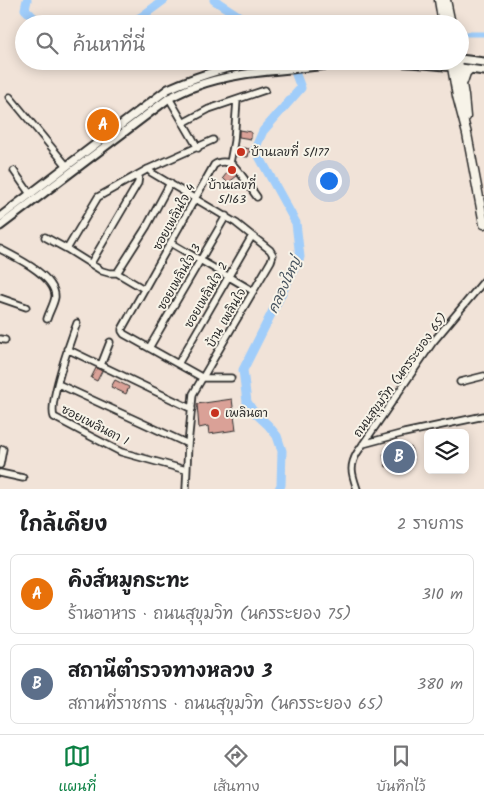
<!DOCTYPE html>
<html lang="th">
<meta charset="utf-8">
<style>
:root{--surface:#fff;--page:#f2f2f2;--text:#202124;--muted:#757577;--line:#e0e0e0;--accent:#0b8043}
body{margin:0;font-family:Kalam,"Playpen Sans Thai",sans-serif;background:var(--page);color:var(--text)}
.controls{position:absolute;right:15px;bottom:15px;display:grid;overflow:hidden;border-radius:8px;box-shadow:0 2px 12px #0003}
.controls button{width:45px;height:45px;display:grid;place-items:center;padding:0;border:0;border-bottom:1px solid var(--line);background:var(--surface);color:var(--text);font:25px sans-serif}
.you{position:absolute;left:328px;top:180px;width:18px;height:18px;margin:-12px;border:4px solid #fff;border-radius:50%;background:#1a73e8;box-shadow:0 0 0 8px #1a73e833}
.badge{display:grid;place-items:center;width:32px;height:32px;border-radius:50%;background:var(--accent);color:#fff;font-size:16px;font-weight:700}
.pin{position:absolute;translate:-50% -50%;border:2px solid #fff;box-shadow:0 1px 5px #0006}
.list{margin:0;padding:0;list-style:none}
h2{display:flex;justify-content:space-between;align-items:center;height:65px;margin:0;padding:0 20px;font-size:21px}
h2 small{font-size:16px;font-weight:400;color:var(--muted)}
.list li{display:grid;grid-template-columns:32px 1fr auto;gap:15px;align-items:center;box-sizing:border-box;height:80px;margin:0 10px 10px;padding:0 10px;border:1px solid var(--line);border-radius:8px}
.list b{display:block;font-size:19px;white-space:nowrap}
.list p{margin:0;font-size:16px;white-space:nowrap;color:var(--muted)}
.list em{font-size:16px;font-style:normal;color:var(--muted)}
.icon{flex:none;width:28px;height:28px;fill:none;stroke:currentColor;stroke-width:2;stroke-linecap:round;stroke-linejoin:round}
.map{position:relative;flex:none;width:484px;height:489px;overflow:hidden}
.search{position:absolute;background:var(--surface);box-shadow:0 2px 12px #0003;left:15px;right:15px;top:15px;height:55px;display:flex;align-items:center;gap:12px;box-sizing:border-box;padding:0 18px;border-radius:28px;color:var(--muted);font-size:19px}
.sheet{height:245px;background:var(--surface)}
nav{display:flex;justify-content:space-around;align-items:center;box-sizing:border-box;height:70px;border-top:1px solid var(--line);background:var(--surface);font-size:14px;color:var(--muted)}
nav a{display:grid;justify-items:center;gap:2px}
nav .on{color:var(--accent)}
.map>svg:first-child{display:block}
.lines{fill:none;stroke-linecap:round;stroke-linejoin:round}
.canal{stroke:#a0cdfa;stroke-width:5}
.river{stroke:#a0cdfa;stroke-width:9}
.building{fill:#daa197;stroke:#2b2b2b}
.minor-casing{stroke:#2b2b2b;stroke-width:9}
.tertiary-casing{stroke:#2b2b2b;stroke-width:11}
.secondary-casing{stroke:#2b2b2b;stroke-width:11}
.minor{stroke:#f7f3e8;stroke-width:5.5}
.tertiary{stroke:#f7f3e8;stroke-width:7}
.secondary{stroke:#f7f3e8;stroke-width:8}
.poi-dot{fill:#c8321e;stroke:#f7f3e8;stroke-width:2}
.labels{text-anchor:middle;stroke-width:4;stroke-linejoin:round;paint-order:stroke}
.poi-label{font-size:12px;fill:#2b2b2b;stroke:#f7f3e8;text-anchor:start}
.street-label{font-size:12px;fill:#2b2b2b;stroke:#f7f3e8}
.water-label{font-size:14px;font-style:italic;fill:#48545f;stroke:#f7f3e8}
</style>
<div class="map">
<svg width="484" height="489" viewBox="0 0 484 489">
<rect width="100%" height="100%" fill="#f1e3d8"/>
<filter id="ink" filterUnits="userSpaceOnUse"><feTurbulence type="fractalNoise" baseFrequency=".02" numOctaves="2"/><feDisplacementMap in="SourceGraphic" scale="10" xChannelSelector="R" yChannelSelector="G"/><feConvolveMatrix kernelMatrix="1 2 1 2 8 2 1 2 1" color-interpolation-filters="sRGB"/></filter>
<g filter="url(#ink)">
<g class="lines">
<path class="canal" d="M460,34H484"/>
<path class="river" d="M27,0L25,9L40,24
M214,0L251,24
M128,24L141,17L164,0
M279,489L281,485L282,451L277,436L268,425L253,411L247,402L243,370L300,257L296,223L255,149L263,131L301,88L291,61"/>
</g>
<path class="building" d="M239,130L251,132V139L239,137Z
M238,147L250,149L248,157L236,156Z
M230,169L237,176L228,183L223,178Z
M96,368L102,371L97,381L91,378Z
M115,380L129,387L126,394L111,387Z
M232,399L236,430L209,434L208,426L199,428L197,404Z
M411,447L414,460L386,467L383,454Z"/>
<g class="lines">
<defs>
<path id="minor" d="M10,97L67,166
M169,98L198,148
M183,123L209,109L265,90
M230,163L234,141L237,100
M148,169L152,173L236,223L270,250L273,255L271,261L193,394L188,444L186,489
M14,171L30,194
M45,237L67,249L102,271L109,273H117L144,289
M171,243L253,291
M0,249C15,257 56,276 55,297C54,304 49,312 47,319
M67,249L98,197L148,169L213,140
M91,263L138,183L139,175
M117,273L147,226L170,183
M0,298L26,307
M77,323C71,339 48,403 54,417L90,436L121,452L186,470
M0,339L5,340
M149,348L226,216
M67,349L192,409
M178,364L252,236
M101,365L110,342
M231,378H203L124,334L122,331V329L214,165C219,161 227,161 233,165C240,171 251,189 257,197
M460,382L484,376
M58,384L188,444
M363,444L404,433L484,416
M0,465L3,449
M0,473L23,478
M357,489C352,474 349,467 357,453L433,342L484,281"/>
<path id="tertiary" d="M460,59L484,62
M0,217L168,89C191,79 214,70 239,66C254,63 270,63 286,61
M0,226L169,98C177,94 185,90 193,87C225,75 257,72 290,69C319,66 349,62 378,62C413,62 449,66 484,71"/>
<path id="secondary" d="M439,0L443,24
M446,0L451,24
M451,61L457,96L467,134L484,224
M458,61L464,96L466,117
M463,82L466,73L470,69"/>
</defs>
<use href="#minor" class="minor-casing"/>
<use href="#tertiary" class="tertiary-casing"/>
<use href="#secondary" class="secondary-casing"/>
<use href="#minor" class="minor"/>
<use href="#tertiary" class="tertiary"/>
<use href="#secondary" class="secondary"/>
</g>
</g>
<g class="poi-dot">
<circle cx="241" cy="152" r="5"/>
<circle cx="232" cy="170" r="5"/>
<circle cx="215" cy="413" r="5"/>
</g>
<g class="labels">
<g class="poi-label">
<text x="251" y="156">บ้านเลขที่ 5/177</text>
<text x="232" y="189" text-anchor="middle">บ้านเลขที่<tspan x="232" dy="14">5/163</tspan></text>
<text x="225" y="417">เพลินตา</text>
</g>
<g class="street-label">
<text transform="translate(174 217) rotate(-61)" y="4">ซอยเพลินใจ 4</text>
<text transform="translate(179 277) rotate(-60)" y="4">ซอยเพลินใจ 3</text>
<text transform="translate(206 295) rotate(-60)" y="4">ซอยเพลินใจ 2</text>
<text transform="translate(226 318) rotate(-60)" y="4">บ้าน เพลินใจ</text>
<text transform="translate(400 375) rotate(-54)" y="4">ถนนสุขุมวิท (นครระยอง 65)</text>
<text transform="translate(95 425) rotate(27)" y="4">ซอยเพลินตา 1</text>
</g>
<g class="water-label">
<text transform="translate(284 285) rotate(-65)" y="5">คลองใหญ่</text>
</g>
</g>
</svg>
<div class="controls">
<button><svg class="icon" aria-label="layers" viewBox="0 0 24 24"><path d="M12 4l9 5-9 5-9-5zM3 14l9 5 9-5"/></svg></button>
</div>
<div class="you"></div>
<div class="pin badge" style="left:103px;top:125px;background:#e8710a">A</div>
<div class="pin badge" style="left:399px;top:457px;background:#5c6f8a">B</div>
<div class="search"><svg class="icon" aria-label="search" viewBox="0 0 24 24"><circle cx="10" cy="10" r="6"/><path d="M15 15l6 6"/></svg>ค้นหาที่นี่</div>
</div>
<section class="sheet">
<h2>ใกล้เคียง<small>2 รายการ</small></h2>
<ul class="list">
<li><span class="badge" style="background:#e8710a">A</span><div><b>คิงส์หมูกระทะ</b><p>ร้านอาหาร · ถนนสุขุมวิท (นครระยอง 75)</p></div><em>310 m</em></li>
<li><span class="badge" style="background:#5c6f8a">B</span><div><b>สถานีตำรวจทางหลวง 3</b><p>สถานที่ราชการ · ถนนสุขุมวิท (นครระยอง 65)</p></div><em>380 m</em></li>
</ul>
</section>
<nav>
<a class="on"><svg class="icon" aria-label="map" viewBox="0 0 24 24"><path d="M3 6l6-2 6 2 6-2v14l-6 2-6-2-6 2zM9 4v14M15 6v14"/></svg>แผนที่</a>
<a><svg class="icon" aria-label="directions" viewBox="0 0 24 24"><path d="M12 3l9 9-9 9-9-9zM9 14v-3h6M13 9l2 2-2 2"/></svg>เส้นทาง</a>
<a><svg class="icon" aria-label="saved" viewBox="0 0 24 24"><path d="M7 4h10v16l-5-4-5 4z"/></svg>บันทึกไว้</a>
</nav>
